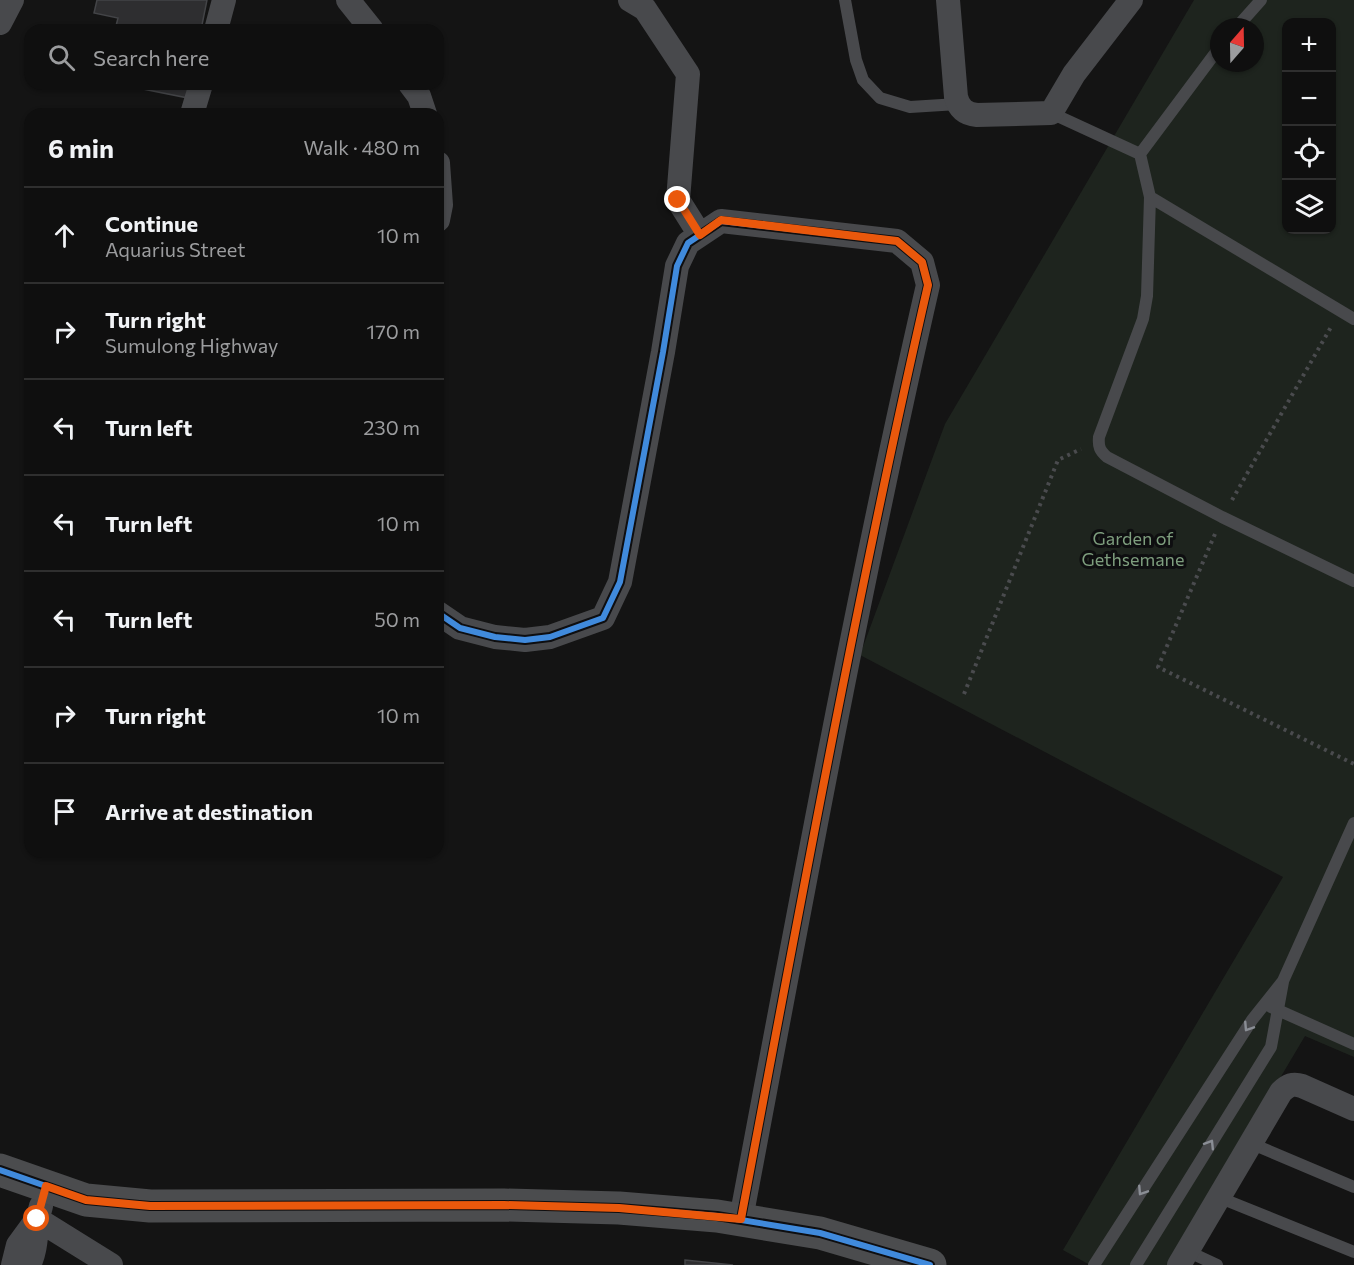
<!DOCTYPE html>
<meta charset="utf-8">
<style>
:root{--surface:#0f0f0f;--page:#1d1d1d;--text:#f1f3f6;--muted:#9b9c9e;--line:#2f2f2f}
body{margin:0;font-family:Commissioner,sans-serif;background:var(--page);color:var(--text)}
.controls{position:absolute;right:18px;top:18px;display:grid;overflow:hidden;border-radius:12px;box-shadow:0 2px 4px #0004}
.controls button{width:54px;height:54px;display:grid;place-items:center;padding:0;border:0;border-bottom:2px solid var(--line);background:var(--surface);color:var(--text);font:30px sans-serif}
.compass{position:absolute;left:1210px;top:18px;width:54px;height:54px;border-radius:50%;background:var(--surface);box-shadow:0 2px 4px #0004;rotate:20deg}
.stop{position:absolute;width:18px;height:18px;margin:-14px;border:4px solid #ea580c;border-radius:50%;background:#fff}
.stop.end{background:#ea580c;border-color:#fff;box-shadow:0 2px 6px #0008}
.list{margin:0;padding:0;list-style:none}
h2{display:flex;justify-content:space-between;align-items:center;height:78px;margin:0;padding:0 24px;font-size:26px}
h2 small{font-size:20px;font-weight:400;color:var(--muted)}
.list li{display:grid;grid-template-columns:39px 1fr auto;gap:18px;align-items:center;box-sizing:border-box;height:96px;padding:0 24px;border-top:2px solid var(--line)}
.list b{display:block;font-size:22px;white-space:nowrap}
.list p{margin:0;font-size:20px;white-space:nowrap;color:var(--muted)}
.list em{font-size:20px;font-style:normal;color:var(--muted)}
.icon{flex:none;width:33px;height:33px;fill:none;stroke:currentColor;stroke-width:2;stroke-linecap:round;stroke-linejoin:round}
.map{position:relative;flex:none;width:1354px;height:1265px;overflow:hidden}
.search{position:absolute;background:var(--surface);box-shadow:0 2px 4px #0004;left:24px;top:24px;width:420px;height:66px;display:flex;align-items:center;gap:15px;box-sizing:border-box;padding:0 21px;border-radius:18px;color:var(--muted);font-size:22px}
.panel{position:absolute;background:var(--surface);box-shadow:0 2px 4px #0004;left:24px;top:108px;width:420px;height:750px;border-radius:18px}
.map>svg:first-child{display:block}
.green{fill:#1e241e;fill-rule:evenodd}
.building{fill:#2e2e30;stroke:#434447;stroke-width:1.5}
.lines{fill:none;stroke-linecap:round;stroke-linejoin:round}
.path{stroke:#4a4b4e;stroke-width:4;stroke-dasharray:3 4.5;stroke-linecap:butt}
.lane{stroke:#48494c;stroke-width:12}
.street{stroke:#48494c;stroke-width:24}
.primary{stroke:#4b4c4e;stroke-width:33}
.cycleway-casing{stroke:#0e0e10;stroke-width:10}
.cycleway{stroke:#408adc;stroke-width:6}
.oneway{stroke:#8a8e95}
.route{stroke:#ea580c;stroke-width:8}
.labels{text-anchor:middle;stroke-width:6;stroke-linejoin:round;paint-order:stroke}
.park-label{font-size:18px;fill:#7e9e7e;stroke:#0e0e10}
</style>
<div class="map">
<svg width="1354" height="1265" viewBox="0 0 1354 1265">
<rect width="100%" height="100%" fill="#141414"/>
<path class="green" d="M1194,0H1354V1057L1305,1036L1169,1265H1090L1063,1250L1283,877L860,655L945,424ZM1286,22H1332V230H1286ZM1219,27H1255V63H1219Z"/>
<path class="building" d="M97,0H207L201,30H115L118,18L94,13Z
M118,84H190L188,98Z
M685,1260L733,1265H685Z"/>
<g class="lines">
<path class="path" d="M1232,500L1331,327
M1215,534L1158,667L1354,764
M964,694L1058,460L1081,449"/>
<path class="lane" d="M845,0L856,60L863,80L880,98L910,107L958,104
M1237,27L1261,0
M1051,113L1140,154L1150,197L1147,296L1143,319L1099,437C1098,447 1100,451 1107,457L1222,517L1354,581
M1140,154L1219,48
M1150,197L1354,319
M1271,1007L1354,1044
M1250,1143L1354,1187
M1218,1197L1354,1252
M1187,1251L1217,1265
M1094,1265L1252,1020L1283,981L1354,823
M1136,1265L1271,1047L1283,982"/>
<path class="street" d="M348,0L372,30
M630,0L645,9L688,74L678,200L700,235
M948,0L956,97C959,109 966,114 977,115L1051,113L1074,74L1131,0
M0,23L12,0
M216,30L224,0
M410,84L419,96L425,114
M192,114L201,84
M438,163L441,205L438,220
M438,613L460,628L495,637L525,640L550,637L603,618L620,582L663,352L677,266L688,243L721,221L897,241L922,262L928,285C857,594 800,907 741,1219
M37,1219L111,1265
M13,1265L18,1245L37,1219
M29,1265C38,1247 35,1226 41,1206
M1179,1265L1281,1092C1288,1085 1293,1083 1302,1086L1354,1109"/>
<path class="primary" d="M0,1170L86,1200L150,1206L504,1205L619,1208L717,1216L820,1233L930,1265"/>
<defs>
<path id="cycleway" d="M438,613L460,628L495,637L525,640L550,637L603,618L620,582L663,352L677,266L688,243L721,221L897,241L922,262L928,285C857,594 800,907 741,1219
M0,1170L86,1200L150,1206L504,1205L619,1208L717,1216L820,1233L930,1265"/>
</defs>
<use href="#cycleway" class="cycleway-casing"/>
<use href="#cycleway" class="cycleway"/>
</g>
<defs><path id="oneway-chevron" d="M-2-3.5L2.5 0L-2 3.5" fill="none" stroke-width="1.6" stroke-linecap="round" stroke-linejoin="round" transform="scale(1.5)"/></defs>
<g class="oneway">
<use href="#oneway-chevron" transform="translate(1248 1027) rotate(123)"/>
<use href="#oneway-chevron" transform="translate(1210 1144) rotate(-58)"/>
<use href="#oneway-chevron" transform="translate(1142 1191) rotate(123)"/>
</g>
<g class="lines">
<path class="route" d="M37,1219L46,1186L86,1200L150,1206L504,1205L619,1208L741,1219C800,907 857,594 928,285L922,262L897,241L721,220L700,235L678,200"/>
</g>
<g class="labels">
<g class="park-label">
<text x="1133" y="545">Garden of<tspan x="1133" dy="21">Gethsemane</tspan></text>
</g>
</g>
</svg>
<div class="controls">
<button>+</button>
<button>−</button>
<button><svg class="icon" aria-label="locate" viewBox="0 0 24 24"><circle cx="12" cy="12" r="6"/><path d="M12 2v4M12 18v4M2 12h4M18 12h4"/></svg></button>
<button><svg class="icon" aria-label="layers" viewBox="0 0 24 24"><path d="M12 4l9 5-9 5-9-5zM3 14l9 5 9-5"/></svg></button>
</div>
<svg class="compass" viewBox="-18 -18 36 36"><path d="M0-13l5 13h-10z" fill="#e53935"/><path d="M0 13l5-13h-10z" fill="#9b9c9e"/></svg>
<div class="stop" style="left:37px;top:1219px"></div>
<div class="stop end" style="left:678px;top:200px"></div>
<div class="search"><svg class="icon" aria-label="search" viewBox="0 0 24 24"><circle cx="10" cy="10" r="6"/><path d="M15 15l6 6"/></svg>Search here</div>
<section class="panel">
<h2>6 min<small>Walk · 480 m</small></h2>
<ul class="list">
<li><svg class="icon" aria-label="ahead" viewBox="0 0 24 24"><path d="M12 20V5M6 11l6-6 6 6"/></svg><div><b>Continue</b><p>Aquarius Street</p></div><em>10 m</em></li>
<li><svg class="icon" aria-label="right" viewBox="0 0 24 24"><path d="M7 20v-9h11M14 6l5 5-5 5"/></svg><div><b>Turn right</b><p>Sumulong Highway</p></div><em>170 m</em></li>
<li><svg class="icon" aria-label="left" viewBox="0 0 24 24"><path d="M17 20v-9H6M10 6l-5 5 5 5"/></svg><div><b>Turn left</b></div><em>230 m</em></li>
<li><svg class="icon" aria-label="left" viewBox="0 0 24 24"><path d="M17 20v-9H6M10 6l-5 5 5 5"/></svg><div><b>Turn left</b></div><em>10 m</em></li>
<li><svg class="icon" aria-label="left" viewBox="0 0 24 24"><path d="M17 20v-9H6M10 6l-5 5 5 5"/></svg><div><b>Turn left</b></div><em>50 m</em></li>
<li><svg class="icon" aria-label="right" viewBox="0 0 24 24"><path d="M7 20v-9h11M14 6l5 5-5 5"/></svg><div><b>Turn right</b></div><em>10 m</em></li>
<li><svg class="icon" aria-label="arrive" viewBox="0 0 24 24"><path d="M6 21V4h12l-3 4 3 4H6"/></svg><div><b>Arrive at destination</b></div></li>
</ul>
</section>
</div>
